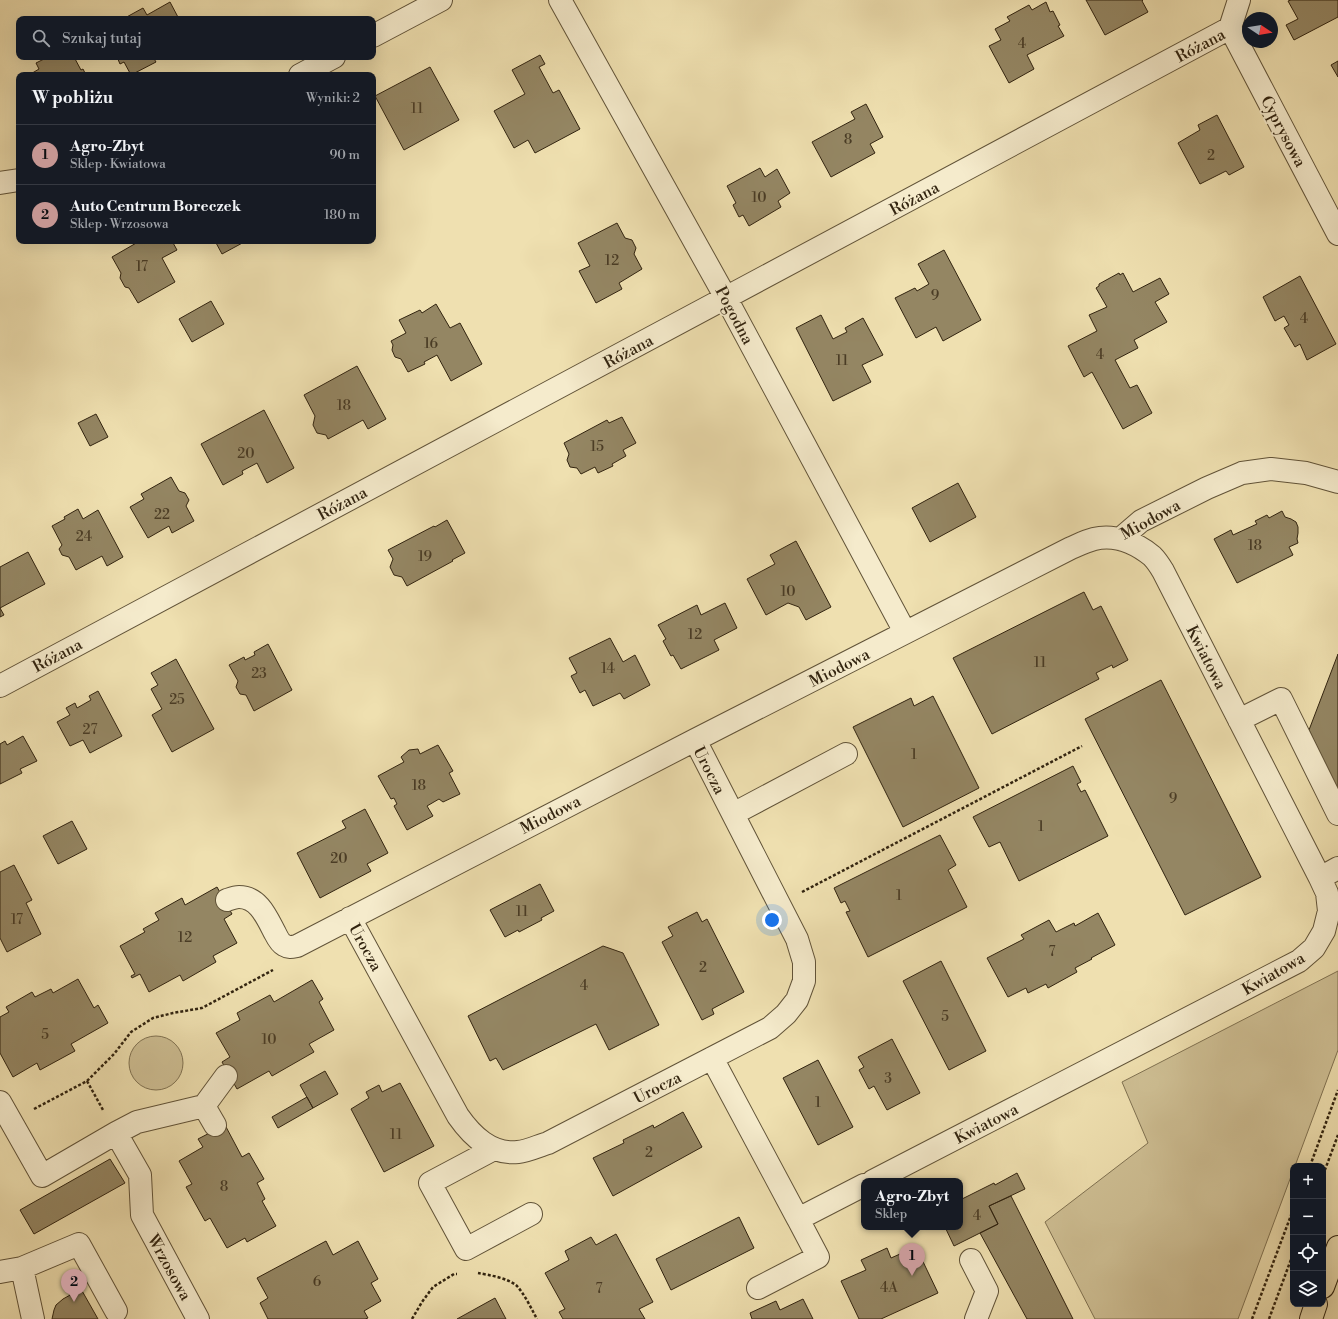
<!DOCTYPE html>
<html lang="pl">
<meta charset="utf-8">
<style>
:root{--surface:#171b24;--page:#20242c;--text:#f1f3f6;--muted:#9ea1a6;--line:#363941;--accent:#c59692}
body{margin:0;font-family:"Libre Bodoni",serif;background:var(--page);color:var(--text)}
.controls{position:absolute;right:12px;bottom:12px;display:grid;overflow:hidden;border-radius:8px;box-shadow:0 4px 16px #0002}
.controls button{width:36px;height:36px;display:grid;place-items:center;padding:0;border:0;border-bottom:1px solid var(--line);background:var(--surface);color:var(--text);font:20px sans-serif}
.compass{position:absolute;left:1242px;top:12px;width:36px;height:36px;border-radius:50%;background:var(--surface);box-shadow:0 4px 16px #0002;rotate:102deg}
.you{position:absolute;left:772px;top:920px;width:14px;height:14px;margin:-10px;border:3px solid #fff;border-radius:50%;background:#1a73e8;box-shadow:0 0 0 6px #1a73e833}
.badge{display:grid;place-items:center;width:26px;height:26px;border-radius:50%;background:var(--accent);color:#111;font-size:13px;font-weight:700}
.pin{position:absolute;translate:-50% -33px;filter:drop-shadow(0 1px 2px #0008)}
.pin::after{content:'';position:absolute;top:21px;width:14px;height:12px;background:inherit;clip-path:polygon(0 0,100% 0,50% 100%)}
.popup{position:absolute;left:861px;top:1178px;width:102px;height:52px;box-sizing:border-box;display:grid;place-content:center;border-radius:8px;background:var(--surface);filter:drop-shadow(0 1px 3px #0005);font-size:13px;white-space:nowrap;color:var(--muted)}
.popup b{font-size:15px;color:var(--text)}
.popup::after{content:'';position:absolute;left:50%;top:100%;margin-left:-8px;border:8px solid transparent;border-top-color:var(--surface)}
.list{margin:0;padding:0;list-style:none}
h2{display:flex;justify-content:space-between;align-items:center;height:52px;margin:0;padding:0 16px;font-size:17px}
h2 small{font-size:13px;font-weight:400;color:var(--muted)}
.list li{display:grid;grid-template-columns:26px 1fr auto;gap:12px;align-items:center;box-sizing:border-box;height:60px;padding:0 16px;border-top:1px solid var(--line)}
.list b{display:block;font-size:15px;white-space:nowrap}
.list p{margin:0;font-size:13px;white-space:nowrap;color:var(--muted)}
.list em{font-size:13px;font-style:normal;color:var(--muted)}
.icon{flex:none;width:22px;height:22px;fill:none;stroke:currentColor;stroke-width:2;stroke-linecap:round;stroke-linejoin:round}
.map{position:relative;flex:none;width:1338px;height:1319px;overflow:hidden}
.search{position:absolute;background:var(--surface);box-shadow:0 4px 16px #0002;left:16px;top:16px;width:360px;height:44px;display:flex;align-items:center;gap:10px;box-sizing:border-box;padding:0 14px;border-radius:8px;color:var(--muted);font-size:15px}
.panel{position:absolute;background:var(--surface);box-shadow:0 4px 16px #0002;left:16px;top:72px;width:360px;height:172px;border-radius:8px}
.map>svg:first-child{display:block}
.green{fill:#cfc095;stroke:#807252}
.building{fill:#948663;stroke:#322410}
.lines{fill:none;stroke-linecap:round;stroke-linejoin:round}
.minor-casing{stroke:#615338;stroke-width:24}
.major-casing{stroke:#322410;stroke-width:24}
.path{stroke:#322410;stroke-width:2.5;stroke-dasharray:3 2;stroke-linecap:butt}
.minor{stroke:#f5ebcc;stroke-width:22}
.major{stroke:#efe0b0;stroke-width:22}
.labels{text-anchor:middle;stroke-width:3.5;stroke-linejoin:round;paint-order:stroke}
.number-label{font-size:14px;fill:#4a3c25}
.street-label{font-size:16px;fill:#322410;stroke:#f5ebcc}
</style>
<div class="map">
<svg width="1338" height="1319" viewBox="0 0 1338 1319">
<rect width="100%" height="100%" fill="#efe0b0"/>
<filter id="stains"><feTurbulence type="fractalNoise" baseFrequency=".005" numOctaves="4"/><feColorMatrix values="0 0 0 0 .2 0 0 0 0 .09 0 0 0 0 .02 0 0 0 .5 -.17"/></filter>
<radialGradient id="worn" r=".72"><stop offset=".6" stop-color="#630" stop-opacity="0"/><stop offset="1" stop-color="#630" stop-opacity=".3"/></radialGradient>
<path class="green" d="M1338,971V1050L1295,1166H1293V1171L1238,1319H1095L1045,1222L1148,1143L1122,1082Z
M129 1063a27 27 0 1 1 54 0a27 27 0 1 1-54 0Z"/>
<path class="building" d="M1086,0H1143L1142,1L1148,12L1105,35Z
M1291,0H1338V17L1294,40L1286,25L1298,19L1288,1Z
M170,2L179,19H123L143,8L147,15Z
M1046,2L1050,12L1053,11L1060,25L1058,26L1064,36L1027,55L1034,69L1009,83L989,46L1001,40L995,29L1010,21L1007,17L1029,5L1032,10Z
M540,55L545,64L539,67L553,93L559,90L580,129L535,153L528,140L514,148L494,111L525,94L512,70Z
M48,57H74L81,70L83,69L86,75H29L39,69L36,63Z
M117,57H153L156,62L131,75L124,62L120,64Z
M1338,61V77L1331,65Z
M430,67L459,120L404,150L375,96Z
M866,104L883,137L870,144L875,153L831,177L812,142L855,119L851,112Z
M1217,115L1244,167L1229,175L1226,171L1200,184L1178,143L1200,130L1198,125Z
M760,168L765,177L777,169L790,193L778,201L781,207L749,226L743,215L739,217L733,205L736,203L727,186Z
M617,223L625,238L632,240L636,248L634,254L642,269L619,283L622,289L596,303L579,271L590,266L578,243Z
M138,241H172L177,250L162,258L175,282L138,303L129,288L125,287L120,278L121,273L112,257L138,242Z
M215,241H246L222,254Z
M944,250L981,320L943,341L936,327L916,338L895,298L915,288L917,291L929,284L918,264Z
M1119,273L1120,275L1123,273L1133,292L1160,278L1169,294L1155,302L1167,322L1134,340L1138,348L1115,360L1130,388L1137,385L1152,413L1123,429L1092,372L1084,377L1068,346L1097,331L1089,315L1107,307L1096,288L1099,286V284Z
M1300,276L1336,344L1307,360L1300,344L1295,347L1284,328L1289,325L1284,316L1275,321L1263,297Z
M211,301L224,324L192,342L179,319Z
M436,304L450,328L460,323L482,364L451,381L437,355L424,362L425,364L408,372L401,359L395,357L392,350L393,345L391,341L406,333L399,320L420,310L422,313Z
M821,315L833,339L847,332L845,328L863,318L883,355L862,365L871,382L833,401L796,328Z
M357,366L386,419L368,429L363,420L328,439L326,435L317,433L313,425L315,416L304,395Z
M264,410L294,468L267,483L257,463L242,471L243,474L223,485L201,444Z
M96,414L108,437L90,446L78,423Z
M622,417L636,443L623,450L626,456L612,464L613,466L598,473L595,467L581,474L577,468L570,467L567,460L569,454L564,443L607,420L609,423Z
M171,477L179,491L185,493L189,500L186,506L194,521L172,533L169,526L148,538L130,507L144,499L141,494Z
M958,483L976,517L930,542L912,508Z
M78,509L83,519L98,510L123,557L107,566L102,556L76,570L69,557L62,555L59,549L62,545L52,526L65,519L64,517Z
M1282,511L1285,517L1291,519L1296,522L1298,527V533L1297,539L1298,543L1289,547L1293,555L1237,583L1214,539L1231,530L1233,535L1257,524L1255,521L1267,515L1269,518Z
M447,520L465,553L452,560L453,561L407,586L402,577L394,575L390,567L393,559L388,550L434,526L435,527Z
M796,541L831,607L806,620L799,607L788,603L766,615L747,579L775,564L770,555Z
M28,552L45,584L0,608L4,615L0,617V567Z
M1084,592L1093,610L1101,606L1128,660L1113,668L1112,665L1096,673L1099,679L992,734L953,658Z
M725,603L737,628L714,640L719,650L681,669L673,655L671,656L663,641L666,639L658,625L697,605L701,615Z
M610,638L623,662L635,655L650,685L624,699L620,693L593,706L585,690L580,693L571,676L577,673L569,658Z
M268,644L292,690L254,711L246,695L240,694L236,687L238,681L229,665L244,657L245,660L255,655L254,652Z
M1338,654V788L1336,787L1309,730Z
M176,659L214,729L172,752L152,715L162,709L151,689L158,685L151,673Z
M1161,680L1261,877L1185,915L1085,719Z
M98,691L122,736L90,753L83,740L70,746L57,722L70,715L66,708L75,703L77,708L91,700L89,696Z
M933,696L979,788L903,827L853,727L911,698L914,706Z
M23,736L37,761L20,769L22,773L0,784V744L5,741L7,745Z
M438,745L453,771L449,773L460,794L443,802L439,799L427,806L433,816L407,830L394,806L397,804L394,798L391,799L378,776L404,762L401,757L409,750L418,749L420,754Z
M1073,766L1081,782L1077,784L1081,792L1085,790L1108,836L1019,881L1000,842L989,847L973,817Z
M365,809L388,853L367,864L371,871L320,898L297,853L346,828L342,821Z
M72,821L87,849L58,864L43,836Z
M940,835L956,865L948,870L967,907L868,957L846,912L850,911L845,901L841,903L834,888Z
M14,865L32,900L26,903L41,934L7,952L0,938V872Z
M540,884L554,911L541,918L542,920L519,932L518,930L505,937L490,910Z
M217,887L232,914L224,919L237,943L213,956L216,962L183,981L180,975L149,992L140,974L132,978L131,976L135,974L120,946L145,932L143,929L159,920L155,913L182,898L185,905Z
M697,912L702,922L707,919L744,992L712,1009L714,1014L702,1020L662,942L673,936L668,927Z
M1098,913L1115,945L1091,958L1092,959L1075,968L1077,972L1048,988L1046,984L1028,993L1026,988L1008,997L987,958L1024,939L1021,935L1049,920L1056,932L1074,923L1075,926Z
M603,946L623,953L659,1025L609,1050L596,1024L503,1070L496,1058L490,1061L468,1016Z
M941,961L986,1051L949,1070L903,981Z
M78,979L94,1008L98,1005L108,1023L71,1044L75,1051L40,1070L37,1063L13,1077L0,1053V1017L9,1012L6,1007L32,992L35,997L51,989L53,993Z
M312,980L323,999L319,1002L334,1030L309,1044L314,1052L272,1076L269,1071L237,1089L222,1062L230,1057L216,1033L240,1020L237,1013L270,995L274,1002Z
M892,1039L920,1093L887,1110L874,1086L869,1089L859,1070L864,1067L858,1057Z
M818,1060L853,1127L818,1145L783,1078Z
M325,1071L338,1094L313,1108L300,1085Z
M400,1083L434,1146L384,1172L351,1109L369,1098L366,1092L379,1085L382,1092Z
M307,1097L313,1108L278,1128L272,1117Z
M683,1112L702,1147L613,1196L593,1158L624,1143L623,1140L653,1125L654,1128Z
M225,1125L242,1157L249,1153L264,1179L257,1183L265,1199L262,1201L276,1226L247,1242L245,1238L227,1248L210,1218L205,1221L186,1187L192,1184L179,1161L203,1147L198,1139Z
M110,1159L125,1183L34,1234L20,1210Z
M1017,1173L1025,1189L989,1206L998,1224L954,1246L945,1227H960V1200L994,1183L995,1185Z
M1011,1196L1073,1319H1027L980,1233L998,1224L989,1206Z
M739,1217L754,1248L671,1290L656,1259Z
M616,1234L653,1302L639,1309L645,1319H563L559,1312L565,1309L545,1273L569,1260L565,1251L591,1237L596,1245Z
M326,1241L333,1255L358,1241L378,1279L371,1283L381,1301L364,1311L368,1318L365,1319H268L260,1303L268,1298L257,1278Z
M916,1247L938,1293L881,1319H859L841,1281L866,1270L861,1260L887,1248L891,1258Z
M81,1289L98,1319H52L54,1310L56,1305L63,1299Z
M495,1298L506,1319H457Z
M803,1299L813,1319H752L750,1313L776,1301L780,1310Z"/>
<g class="lines">
<defs>
<path id="minor" d="M560,0L726,298L905,632
M1230,28L1338,234
M373,36L441,0
M300,75L334,57
M0,183L19,180
M1120,539L1141,521L1207,488L1242,473L1271,469L1306,473L1338,482
M0,686L1230,28L1239,0
M1239,720L1281,699L1338,814
M733,814L846,754
M1320,878L1338,868
M227,900C230,899 235,897 239,897C259,897 267,918 275,933C277,937 280,943 284,945C289,948 292,947 297,946L695,740L1071,548C1078,545 1086,541 1094,539C1115,534 1136,543 1152,556C1156,560 1160,566 1163,571L1320,878L1327,893L1329,911L1324,931L1314,948L1299,961L873,1181
M350,918L458,1116C472,1136 491,1155 518,1152C528,1151 538,1146 548,1143L770,1028L786,1014L797,1000L804,981V962L797,939L695,740
M712,1058L798,1219L864,1185
M0,1102L42,1176L116,1133L140,1175L142,1215L198,1319
M204,1106L215,1125
M116,1133L137,1122L204,1106L226,1076
M494,1149L430,1183L466,1249L531,1214
M971,1260L987,1291L976,1319
M22,1268L79,1244L116,1311
M0,1272L22,1268L33,1319
M758,1288L818,1257L798,1219"/>
<path id="major" d="M1323,1287L1338,1247
M1311,1319L1316,1304"/>
</defs>
<use href="#minor" class="minor-casing"/>
<use href="#major" class="major-casing"/>
<path class="path" d="M802,892L1082,746
M87,1081L103,1110
M34,1109L87,1081L114,1054L131,1032L153,1018L173,1013L202,1008L273,970
M1310,1166L1338,1090
M1323,1175L1338,1135
M478,1273C489,1275 508,1278 517,1286C525,1295 531,1308 537,1319
M412,1319L422,1302L433,1287L454,1274H457
M1252,1319L1293,1210
M1269,1319L1293,1254"/>
<use href="#minor" class="minor"/>
<use href="#major" class="major"/>
</g>
<g class="labels">
<g class="number-label">
<text x="1022" y="48">4</text>
<text x="417" y="113">11</text>
<text x="848" y="144">8</text>
<text x="1211" y="160">2</text>
<text x="759" y="202">10</text>
<text x="612" y="265">12</text>
<text x="142" y="271">17</text>
<text x="935" y="300">9</text>
<text x="1304" y="323">4</text>
<text x="431" y="348">16</text>
<text x="1100" y="359">4</text>
<text x="842" y="365">11</text>
<text x="344" y="410">18</text>
<text x="597" y="451">15</text>
<text x="246" y="458">20</text>
<text x="162" y="519">22</text>
<text x="84" y="541">24</text>
<text x="1255" y="550">18</text>
<text x="425" y="561">19</text>
<text x="788" y="596">10</text>
<text x="695" y="639">12</text>
<text x="1040" y="667">11</text>
<text x="608" y="673">14</text>
<text x="259" y="678">23</text>
<text x="177" y="704">25</text>
<text x="90" y="734">27</text>
<text x="914" y="759">1</text>
<text x="419" y="790">18</text>
<text x="1173" y="803">9</text>
<text x="1041" y="831">1</text>
<text x="339" y="863">20</text>
<text x="899" y="900">1</text>
<text x="522" y="916">11</text>
<text x="17" y="924">17</text>
<text x="185" y="942">12</text>
<text x="1052" y="956">7</text>
<text x="703" y="972">2</text>
<text x="584" y="990">4</text>
<text x="945" y="1021">5</text>
<text x="45" y="1039">5</text>
<text x="269" y="1044">10</text>
<text x="888" y="1083">3</text>
<text x="818" y="1107">1</text>
<text x="396" y="1139">11</text>
<text x="649" y="1157">2</text>
<text x="224" y="1191">8</text>
<text x="977" y="1220">4</text>
<text x="317" y="1286">6</text>
<text x="889" y="1292">4A</text>
<text x="599" y="1293">7</text>
</g>
<g class="street-label">
<text transform="translate(1200 45) rotate(-28)" y="6">Różana</text>
<text transform="translate(1284 131) rotate(62)" y="6">Cyprysowa</text>
<text transform="translate(914 198) rotate(-28)" y="6">Różana</text>
<text transform="translate(735 315) rotate(62)" y="6">Pogodna</text>
<text transform="translate(628 351) rotate(-28)" y="6">Różana</text>
<text transform="translate(342 503) rotate(-28)" y="6">Różana</text>
<text transform="translate(1150 519) rotate(-29)" y="6">Miodowa</text>
<text transform="translate(57 655) rotate(-28)" y="6">Różana</text>
<text transform="translate(1207 657) rotate(63)" y="6">Kwiatowa</text>
<text transform="translate(839 667) rotate(-27)" y="6">Miodowa</text>
<text transform="translate(710 770) rotate(63)" y="6">Urocza</text>
<text transform="translate(550 814) rotate(-27)" y="6">Miodowa</text>
<text transform="translate(366 947) rotate(61)" y="6">Urocza</text>
<text transform="translate(1273 973) rotate(-30)" y="6">Kwiatowa</text>
<text transform="translate(657 1087) rotate(-27)" y="6">Urocza</text>
<text transform="translate(986 1123) rotate(-27)" y="6">Kwiatowa</text>
<text transform="translate(170 1267) rotate(61)" y="6">Wrzosowa</text>
</g>
</g>
<rect width="100%" height="100%" filter="url(#stains)"/>
<rect width="100%" height="100%" fill="url(#worn)"/>
</svg>
<div class="controls">
<button>+</button>
<button>−</button>
<button><svg class="icon" aria-label="locate" viewBox="0 0 24 24"><circle cx="12" cy="12" r="6"/><path d="M12 2v4M12 18v4M2 12h4M18 12h4"/></svg></button>
<button><svg class="icon" aria-label="layers" viewBox="0 0 24 24"><path d="M12 4l9 5-9 5-9-5zM3 14l9 5 9-5"/></svg></button>
</div>
<svg class="compass" viewBox="-18 -18 36 36"><path d="M0-13l5 13h-10z" fill="#e53935"/><path d="M0 13l5-13h-10z" fill="#9ea1a6"/></svg>
<div class="you"></div>
<div class="pin badge" style="left:912px;top:1276px">1</div>
<div class="popup"><b>Agro-Zbyt</b>Sklep</div>
<div class="pin badge" style="left:74px;top:1302px">2</div>
<div class="search"><svg class="icon" aria-label="search" viewBox="0 0 24 24"><circle cx="10" cy="10" r="6"/><path d="M15 15l6 6"/></svg>Szukaj tutaj</div>
<section class="panel">
<h2>W pobliżu<small>Wyniki: 2</small></h2>
<ul class="list">
<li><span class="badge">1</span><div><b>Agro-Zbyt</b><p>Sklep · Kwiatowa</p></div><em>90 m</em></li>
<li><span class="badge">2</span><div><b>Auto Centrum Boreczek</b><p>Sklep · Wrzosowa</p></div><em>180 m</em></li>
</ul>
</section>
</div>
